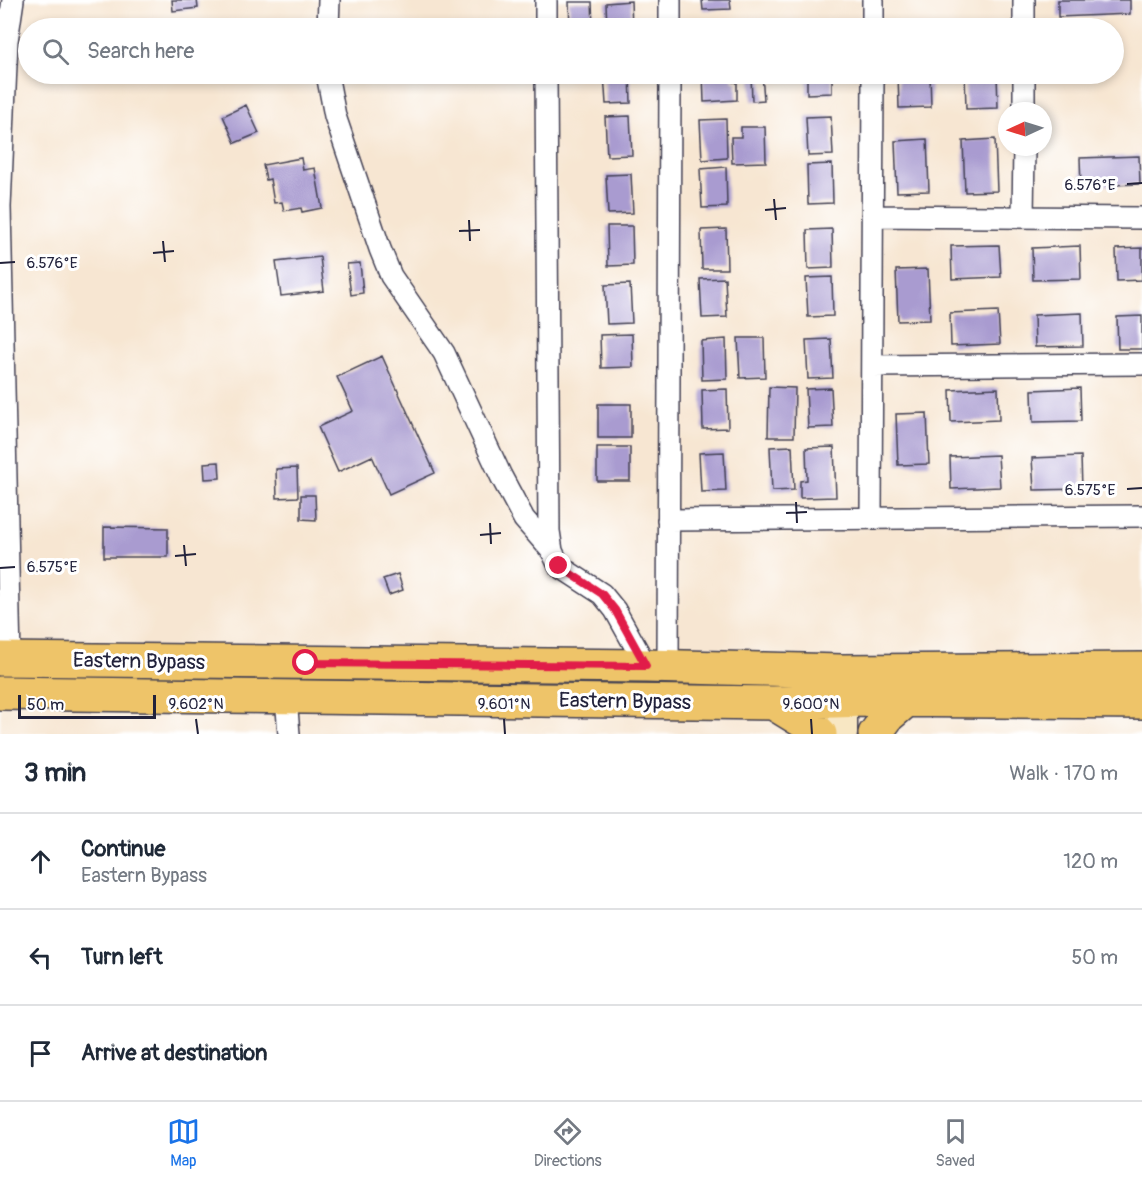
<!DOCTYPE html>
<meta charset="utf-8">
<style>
:root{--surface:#fff;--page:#f6f6f7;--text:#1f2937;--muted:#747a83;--line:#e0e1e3;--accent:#1a73e8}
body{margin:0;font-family:Pangolin,sans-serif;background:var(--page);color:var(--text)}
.compass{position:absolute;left:998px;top:102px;width:54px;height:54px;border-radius:50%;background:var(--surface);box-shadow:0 3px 9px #0003;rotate:266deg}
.scale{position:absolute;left:18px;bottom:15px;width:138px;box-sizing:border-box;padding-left:6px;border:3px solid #22223b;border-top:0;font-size:16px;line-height:21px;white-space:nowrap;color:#22223b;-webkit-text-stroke:4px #fff;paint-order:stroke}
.stop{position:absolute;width:18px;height:18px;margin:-14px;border:4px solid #e11d48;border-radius:50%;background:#fff}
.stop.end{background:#e11d48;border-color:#fff;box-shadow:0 2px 6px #0008}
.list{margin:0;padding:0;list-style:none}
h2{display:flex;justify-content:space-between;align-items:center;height:78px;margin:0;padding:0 24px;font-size:26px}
h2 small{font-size:20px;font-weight:400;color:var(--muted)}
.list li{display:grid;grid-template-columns:39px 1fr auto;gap:18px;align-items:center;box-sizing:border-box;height:96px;padding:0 24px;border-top:2px solid var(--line)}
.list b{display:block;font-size:22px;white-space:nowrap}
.list p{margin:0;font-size:20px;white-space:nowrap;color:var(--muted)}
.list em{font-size:20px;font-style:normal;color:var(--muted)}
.icon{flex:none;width:33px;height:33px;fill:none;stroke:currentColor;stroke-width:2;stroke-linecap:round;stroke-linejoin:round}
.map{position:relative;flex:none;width:1142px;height:734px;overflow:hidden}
.search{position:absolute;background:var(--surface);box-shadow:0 3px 9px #0003;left:18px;right:18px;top:18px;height:66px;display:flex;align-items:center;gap:15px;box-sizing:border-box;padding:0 21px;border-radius:33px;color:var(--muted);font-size:22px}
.sheet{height:366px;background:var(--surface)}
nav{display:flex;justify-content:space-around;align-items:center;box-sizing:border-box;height:84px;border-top:2px solid var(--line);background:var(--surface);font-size:16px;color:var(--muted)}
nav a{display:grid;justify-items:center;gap:3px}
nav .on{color:var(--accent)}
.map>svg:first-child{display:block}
.building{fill:#a99bd0}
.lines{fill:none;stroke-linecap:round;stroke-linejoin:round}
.street-casing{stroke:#423f52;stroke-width:24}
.secondary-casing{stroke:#423f52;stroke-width:33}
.primary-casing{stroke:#423f52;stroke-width:36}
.street{stroke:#fff;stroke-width:21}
.secondary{stroke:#f8e7c3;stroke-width:30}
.primary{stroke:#eec469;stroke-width:33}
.route{stroke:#e11d48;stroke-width:8}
.ticks{fill:none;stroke:#22223b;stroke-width:2}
.labels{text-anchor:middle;stroke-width:6;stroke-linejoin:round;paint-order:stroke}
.street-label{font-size:21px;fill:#22223b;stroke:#fff}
.ticks-label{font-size:15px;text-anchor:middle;fill:#22223b;stroke:#fff;stroke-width:6;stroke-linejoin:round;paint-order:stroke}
</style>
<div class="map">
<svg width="1142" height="734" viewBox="0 0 1142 734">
<rect width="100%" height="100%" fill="#fff"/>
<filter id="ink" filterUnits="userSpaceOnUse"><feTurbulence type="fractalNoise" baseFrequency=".0167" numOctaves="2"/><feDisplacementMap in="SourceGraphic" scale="12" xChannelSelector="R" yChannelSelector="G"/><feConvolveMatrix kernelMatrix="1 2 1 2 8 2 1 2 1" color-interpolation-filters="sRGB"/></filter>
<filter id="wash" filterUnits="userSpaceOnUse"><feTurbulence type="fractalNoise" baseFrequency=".008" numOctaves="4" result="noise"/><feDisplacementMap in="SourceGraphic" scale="24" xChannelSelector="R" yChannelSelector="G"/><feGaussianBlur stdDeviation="1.35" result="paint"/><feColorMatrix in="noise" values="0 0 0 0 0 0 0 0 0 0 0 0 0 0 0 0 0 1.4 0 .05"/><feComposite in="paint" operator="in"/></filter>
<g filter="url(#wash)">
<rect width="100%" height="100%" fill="#f7e6d2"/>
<g id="blocks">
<path class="building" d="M172,0H197L198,8L173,11Z
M702,0H730L731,9L703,10Z
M1058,0H1130V14L1058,17Z
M631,1L632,28H607L606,3Z
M569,2H592L593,28H570Z
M604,74H630L631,103L606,104Z
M703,74H732L733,82H737V100L704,102Z
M762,74L764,100L752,101L751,75Z
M807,74H832V93L807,94Z
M898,74H930L931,107L899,108Z
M965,74H997L998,108L966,109Z
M246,105L259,133L235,143L223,116Z
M630,116L632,155L607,156L605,117Z
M831,116L833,155L808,156L806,117Z
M726,119L727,158L702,160L700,120Z
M741,127H765L766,162L732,163L731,137H741Z
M927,139L929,191L897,192L895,141Z
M995,139L997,191L965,192L963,141Z
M1139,156L1140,184L1081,186L1080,158Z
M301,158L303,170L315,168L322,208L302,212L301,208L284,211L282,202L274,203L270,179L266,180L263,165Z
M832,164L833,203L808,204L807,165Z
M726,167L727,207L702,208L700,169Z
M631,174L633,213L608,214L606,175Z
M607,226H632L633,265L608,266Z
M726,229L727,269H702L701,230Z
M832,229L833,268L808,269L807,230Z
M999,245L1001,277L952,279L951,246Z
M1080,246L1081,279L1033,280L1032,248Z
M1142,248V280L1117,281L1116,249Z
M320,257L324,291L281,296L276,262Z
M360,263L363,293L351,295L347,264Z
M928,269L930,320L898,321L896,270Z
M832,277L833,316L808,317L806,278Z
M725,278L727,317L702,318L700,279Z
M630,284L632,323L607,324L605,285Z
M998,311L1000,344L951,346L950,313Z
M1082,313L1083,346L1035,347L1034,315Z
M1142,316V349H1118L1117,317Z
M632,334L633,367L601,368L600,335Z
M738,338H764L765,377L740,378Z
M726,339L727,379L702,380L701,341Z
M831,339L833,378L808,379L806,340Z
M382,356L435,473L389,494L372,456L338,472L318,427L353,411L337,377Z
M769,387L795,388L794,437H768Z
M831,388L833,427L808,428L806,389Z
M998,388L999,420L951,422L950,390Z
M1080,388L1081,421L1033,422L1032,390Z
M727,389L728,428L703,429L702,390Z
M598,404H631V438H598Z
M927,413L929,464L898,465L896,414Z
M792,446L794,490L772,491L770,447Z
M597,447H630V481H597Z
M834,447L836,497L800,498V481L807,480L806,448Z
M724,452L726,491L701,492L699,453Z
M998,455L1000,487L951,489L950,457Z
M1081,456L1082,489L1034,490L1032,458Z
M219,462L220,478L205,479L204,463Z
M297,468L298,497L277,498L276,469Z
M301,495H315L316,520L301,519Z
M104,527L168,528V557H104Z
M398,574L403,590L389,595L383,579Z"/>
</g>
</g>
<g filter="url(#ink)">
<use href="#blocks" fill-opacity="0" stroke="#423f52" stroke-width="1.5"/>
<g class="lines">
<defs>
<path id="street" d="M546,0V28
M328,28L329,0
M670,28V0
M873,28V0
M1024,28V0
M327,74L335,116L380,249L391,276L444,353L501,476L524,519L552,551
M546,74L549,531L552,551L559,566L602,594L615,610L646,666
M1024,111V74
M872,216L1142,218
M1023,217L1024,147
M872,366L1142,364
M871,518L873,74
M668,520L1142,516
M10,659L0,207L7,41L13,0
M668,667L670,74
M286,697L289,734"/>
<path id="secondary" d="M842,734V677"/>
<path id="primary" d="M0,659L646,666L842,671L1142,669
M0,693L773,703L865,700L1142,702
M773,703L814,728L820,734
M875,734L888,716L907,700"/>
</defs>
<use href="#street" class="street-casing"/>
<use href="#secondary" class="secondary-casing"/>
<use href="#primary" class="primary-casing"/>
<use href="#street" class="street"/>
<use href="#secondary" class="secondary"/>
<use href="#primary" class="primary"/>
</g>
</g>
<g class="lines" filter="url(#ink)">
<path class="route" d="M306,663L646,666L615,610L602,594L559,566"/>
</g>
<path class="ticks" d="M1127,184L1142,183M774,199L776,220M765,210L786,208M469,220L470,241M459,231L480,230M163,241L165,262M153,253L174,251M0,263L15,262M1127,489L1142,488M796,502L797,523M786,513L807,512M490,523L491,544M480,535L501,533M184,545L186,566M175,556L196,554M0,568L15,567M196,719L198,734M504,719L505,734M811,719L812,734"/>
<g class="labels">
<g class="street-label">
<text transform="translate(139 661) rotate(1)" y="7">Eastern Bypass</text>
<text transform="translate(625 701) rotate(1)" y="7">Eastern Bypass</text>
</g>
</g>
<g class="ticks-label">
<text x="1090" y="190">6.576°E</text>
<text x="52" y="268">6.576°E</text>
<text x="1090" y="495">6.575°E</text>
<text x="52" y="572">6.575°E</text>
<text x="196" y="709">9.602°N</text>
<text x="504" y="709">9.601°N</text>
<text x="811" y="709">9.600°N</text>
</g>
</svg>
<svg class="compass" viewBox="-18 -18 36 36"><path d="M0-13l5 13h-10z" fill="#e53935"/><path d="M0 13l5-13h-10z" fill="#747a83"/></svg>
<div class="scale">50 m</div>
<div class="stop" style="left:306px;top:663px"></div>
<div class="stop end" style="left:559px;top:566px"></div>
<div class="search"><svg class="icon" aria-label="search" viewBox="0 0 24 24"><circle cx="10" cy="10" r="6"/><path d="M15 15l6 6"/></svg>Search here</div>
</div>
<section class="sheet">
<h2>3 min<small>Walk · 170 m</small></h2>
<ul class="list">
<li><svg class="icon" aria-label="ahead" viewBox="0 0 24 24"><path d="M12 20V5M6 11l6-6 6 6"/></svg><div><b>Continue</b><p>Eastern Bypass</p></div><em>120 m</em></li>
<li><svg class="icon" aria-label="left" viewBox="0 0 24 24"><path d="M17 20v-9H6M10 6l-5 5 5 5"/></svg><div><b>Turn left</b></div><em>50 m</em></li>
<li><svg class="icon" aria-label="arrive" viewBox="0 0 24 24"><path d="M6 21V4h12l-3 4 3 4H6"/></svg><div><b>Arrive at destination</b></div></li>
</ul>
</section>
<nav>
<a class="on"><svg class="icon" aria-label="map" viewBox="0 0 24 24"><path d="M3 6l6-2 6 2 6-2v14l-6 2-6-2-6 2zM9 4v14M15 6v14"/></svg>Map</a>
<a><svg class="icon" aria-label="directions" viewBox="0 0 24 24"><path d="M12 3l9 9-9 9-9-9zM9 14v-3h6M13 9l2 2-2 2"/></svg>Directions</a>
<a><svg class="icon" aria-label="saved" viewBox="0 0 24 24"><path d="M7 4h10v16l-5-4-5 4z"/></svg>Saved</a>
</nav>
